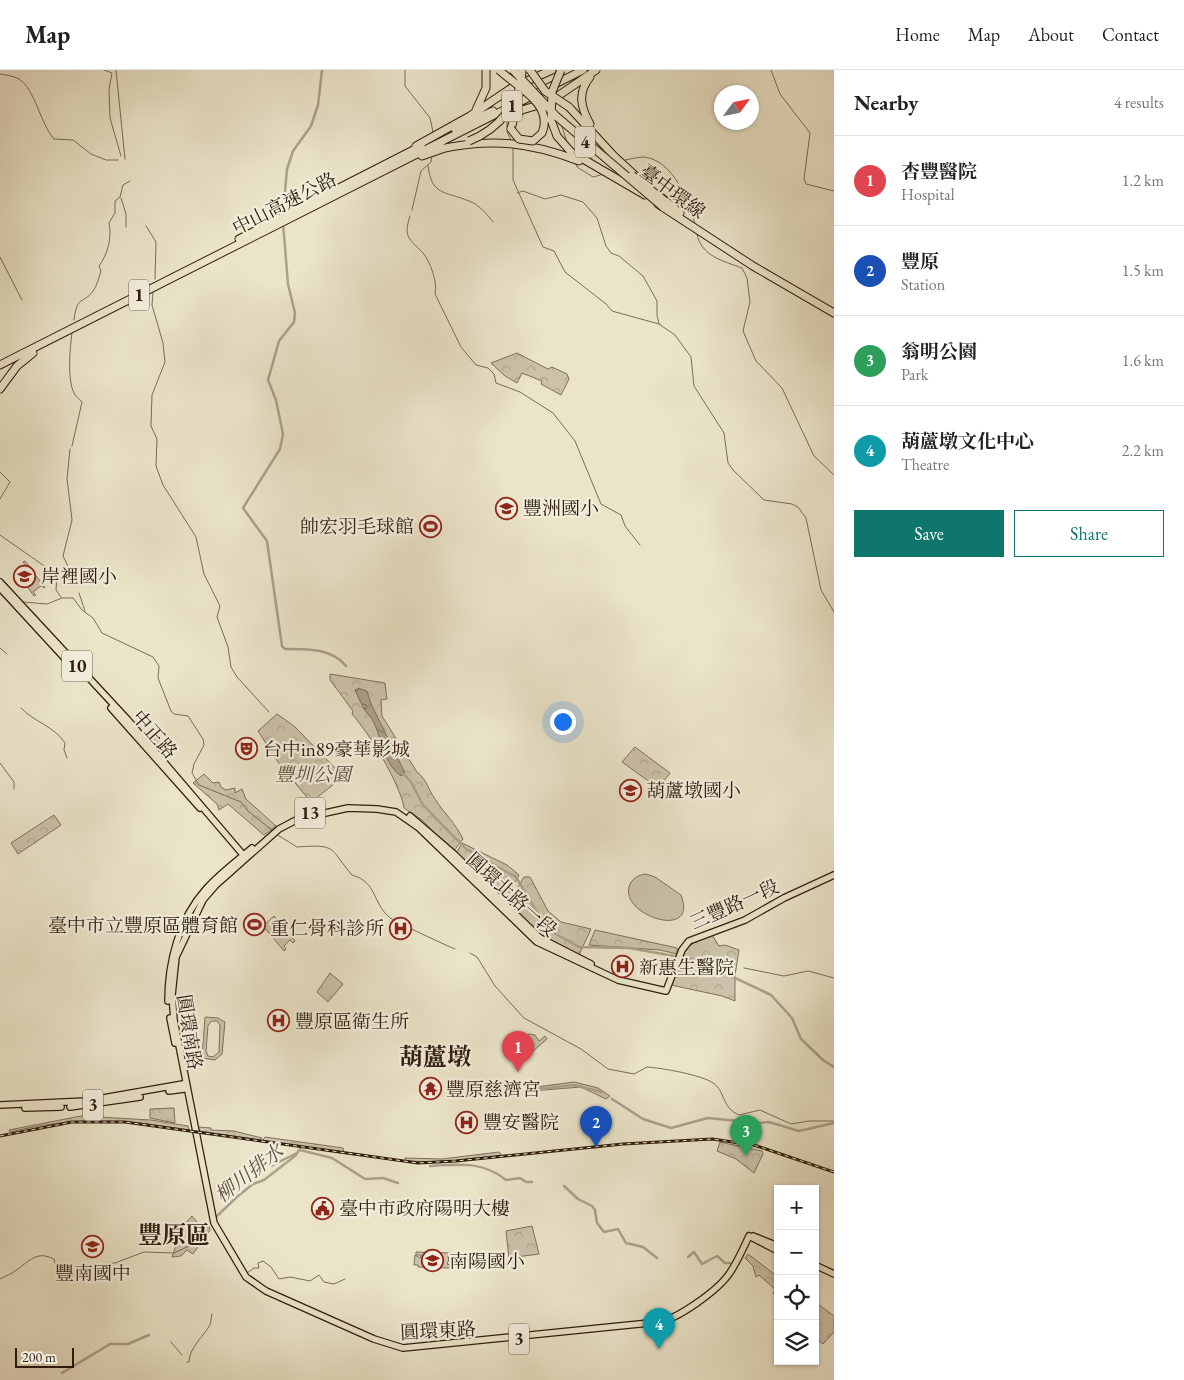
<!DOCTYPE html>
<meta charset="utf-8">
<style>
:root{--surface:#fff;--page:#f2f2f2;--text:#222;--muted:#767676;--line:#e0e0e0;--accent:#0f766e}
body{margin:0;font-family:"EB Garamond","Noto Serif TC",serif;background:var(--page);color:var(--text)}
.controls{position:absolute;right:15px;bottom:15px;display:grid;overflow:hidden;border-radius:0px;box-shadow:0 1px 4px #0004}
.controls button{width:45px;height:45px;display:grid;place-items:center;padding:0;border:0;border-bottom:1px solid var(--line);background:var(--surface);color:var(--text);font:25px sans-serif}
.compass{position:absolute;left:714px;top:15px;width:45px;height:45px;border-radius:50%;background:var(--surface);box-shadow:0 1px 4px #0004;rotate:57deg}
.scale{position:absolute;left:15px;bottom:12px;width:59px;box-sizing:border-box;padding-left:5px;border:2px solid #2f1d0b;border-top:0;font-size:14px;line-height:18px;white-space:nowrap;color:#2f1d0b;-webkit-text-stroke:4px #f2eddc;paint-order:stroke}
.you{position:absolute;left:562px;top:651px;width:18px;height:18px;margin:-12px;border:4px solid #fff;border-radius:50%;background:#1a73e8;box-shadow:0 0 0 8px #1a73e833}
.badge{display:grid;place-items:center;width:32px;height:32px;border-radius:50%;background:var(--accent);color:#fff;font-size:16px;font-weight:700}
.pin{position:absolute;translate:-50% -41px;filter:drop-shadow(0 1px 2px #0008)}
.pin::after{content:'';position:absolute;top:26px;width:18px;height:15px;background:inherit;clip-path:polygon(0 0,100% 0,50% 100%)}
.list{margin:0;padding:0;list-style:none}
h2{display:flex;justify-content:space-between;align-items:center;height:65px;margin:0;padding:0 20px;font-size:21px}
h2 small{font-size:16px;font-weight:400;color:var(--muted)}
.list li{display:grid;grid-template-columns:32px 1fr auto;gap:15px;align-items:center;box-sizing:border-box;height:90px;padding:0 20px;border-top:1px solid var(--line)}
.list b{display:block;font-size:19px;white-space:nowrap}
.list p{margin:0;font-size:16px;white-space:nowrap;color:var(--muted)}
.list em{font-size:16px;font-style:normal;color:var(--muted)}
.actions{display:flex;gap:10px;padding:15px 20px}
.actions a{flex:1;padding:11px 0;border:1px solid var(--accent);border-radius:0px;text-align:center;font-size:18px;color:var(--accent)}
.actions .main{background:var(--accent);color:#fff}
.icon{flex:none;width:28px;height:28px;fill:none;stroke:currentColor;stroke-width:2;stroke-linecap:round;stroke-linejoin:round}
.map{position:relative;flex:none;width:834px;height:1310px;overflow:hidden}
header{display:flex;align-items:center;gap:30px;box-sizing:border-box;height:70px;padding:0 25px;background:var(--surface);border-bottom:1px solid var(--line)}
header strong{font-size:24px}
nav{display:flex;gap:28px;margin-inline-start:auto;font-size:18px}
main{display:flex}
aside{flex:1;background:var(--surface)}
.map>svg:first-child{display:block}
.park{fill:url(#park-crowns);stroke:#7d705a}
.garden{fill:#cbc2a9;stroke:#7d705a;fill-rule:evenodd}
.water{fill:url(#water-ripples);stroke:#796c56}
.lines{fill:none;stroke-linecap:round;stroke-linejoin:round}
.stream{stroke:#796c56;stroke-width:1}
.canal{stroke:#aba088;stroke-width:2.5}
.primary-casing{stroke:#2f1d0b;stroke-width:8}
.motorway-casing{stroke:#2f1d0b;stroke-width:9}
.primary{stroke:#ebe4c9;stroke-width:5.5}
.motorway{stroke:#ebe4c9;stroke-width:7}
.rail-casing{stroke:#2f1d0b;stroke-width:3}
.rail{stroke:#f2eddc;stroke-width:1;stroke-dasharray:4;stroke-linecap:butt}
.motorway-bridge-casing{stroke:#2f1d0b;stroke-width:9;stroke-linecap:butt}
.motorway-bridge{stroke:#ebe4c9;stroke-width:7}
.labels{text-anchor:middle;stroke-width:4.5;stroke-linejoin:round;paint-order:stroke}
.shield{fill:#f2eddc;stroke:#6a5b4a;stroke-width:1}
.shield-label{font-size:18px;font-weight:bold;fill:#2f1d0b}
.street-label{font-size:19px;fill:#2f1d0b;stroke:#f2eddc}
.poi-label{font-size:19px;fill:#2f1d0b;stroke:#f2eddc;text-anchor:start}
.park-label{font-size:19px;font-style:italic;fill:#5e4f3a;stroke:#f2eddc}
.water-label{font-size:20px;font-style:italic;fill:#61513d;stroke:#f2eddc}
.district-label{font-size:24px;font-weight:bold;fill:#2f1d0b;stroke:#f2eddc}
</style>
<header>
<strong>Map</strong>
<nav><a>Home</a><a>Map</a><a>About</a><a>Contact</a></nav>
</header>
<main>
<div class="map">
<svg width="834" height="1310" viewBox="0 0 834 1310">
<defs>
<pattern id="park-crowns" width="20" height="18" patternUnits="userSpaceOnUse" patternTransform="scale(1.25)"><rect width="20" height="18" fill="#cbc2a9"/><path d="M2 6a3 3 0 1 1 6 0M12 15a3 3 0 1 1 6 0" fill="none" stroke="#afa690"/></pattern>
<pattern id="water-ripples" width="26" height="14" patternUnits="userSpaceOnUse" patternTransform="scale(1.25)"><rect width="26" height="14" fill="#aba088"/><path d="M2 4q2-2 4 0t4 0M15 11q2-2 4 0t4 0" fill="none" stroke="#8c826d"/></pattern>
</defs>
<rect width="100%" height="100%" fill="#ebe4c9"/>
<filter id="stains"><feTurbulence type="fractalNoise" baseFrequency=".004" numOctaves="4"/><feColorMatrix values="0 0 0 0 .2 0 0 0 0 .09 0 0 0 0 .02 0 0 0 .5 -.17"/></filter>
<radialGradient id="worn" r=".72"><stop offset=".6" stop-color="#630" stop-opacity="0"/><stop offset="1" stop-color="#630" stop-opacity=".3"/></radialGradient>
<path class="park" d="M517,283L548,299L552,297L567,304L569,309L561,325L541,314L542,311L522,303L517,313L505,306L491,293Z
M330,604L385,613L387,629L381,630L382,646L417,702C427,710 428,719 435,729C444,743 456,754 463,769L453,782L422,750L404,738C400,713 369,663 352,644L353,641L330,610Z
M277,644L294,656L338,701V711L311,732L280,695L258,661Z
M153,660L172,681L165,688L145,665Z
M635,677L670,703L658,718L622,692Z
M204,704L213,713L219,712L221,717L226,720L235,718V723L242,719L246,729L276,756L264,765L228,734L219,740L217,734L193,713Z
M54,745L61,755L18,784L11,773Z
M462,773L507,795L519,805L504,832L456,784Z
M524,807H530L548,841L561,852L591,859L579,885L543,868L507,835Z
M595,860L677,878V884L660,880L589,875Z
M712,865L719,876L725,875L739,880L735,905V931L722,926L671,915C682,888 681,874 712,865Z
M330,903L343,914L328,932L317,922Z
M574,1012L598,1018L610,1026L606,1029L581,1017L531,1021L528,1018Z
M174,1038L175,1053L150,1048V1039Z
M81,1046L151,1050L188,1056L189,1060C120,1049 79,1046 10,1062L9,1060Z
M198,1057L211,1058V1060L234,1061L262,1068L260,1070L199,1061Z
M265,1067L343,1078L344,1083L262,1071Z
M720,1072L762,1081L763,1084L754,1103L736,1089L717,1081Z
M499,1082L502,1085L442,1092L406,1091L405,1088L442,1089Z
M192,1146L205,1161L209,1155L210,1160L193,1184L187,1180L181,1186L172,1187L183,1156Z
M532,1156L539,1184L509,1188L506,1161Z
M748,1184L778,1207V1229L773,1223L776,1220L759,1205L756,1207L753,1196L745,1188Z
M815,1232L834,1246V1262L823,1274L815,1267Z"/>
<path class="garden" d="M25,491L45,518L41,516L33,522L36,525L34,526L16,501L26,496L23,492Z
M646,804L655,807L681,825C699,871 621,846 629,817C631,809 638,805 646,804Z
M274,846L295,871L293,873L290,870L284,876L286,879L284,881L263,856Z
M205,947L218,948L225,952L222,984L215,990L202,988ZM212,951H217L220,955L219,982L213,987L208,986L206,981L208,955Z
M529,964L535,965L539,971L545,966L547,969L518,994L517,992L519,989L513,987L512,979Z
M416,1182L452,1183V1186H448L449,1190L447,1194L450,1195V1198L418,1197V1195H414L415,1185L420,1188L421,1185H416Z"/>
<path class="water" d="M358,618L367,621L371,634L405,703L401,706C383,693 383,671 374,653C371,646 366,643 362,636L366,639V635H362L355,620L356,619L358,621Z"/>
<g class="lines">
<path class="stream" d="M104,0L112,3L109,19L110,48L121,86
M116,0L125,89
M405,0V16L430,48L433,62
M771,0L780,24L810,63L804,109L806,114L834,121
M0,4C6,5 14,6 19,9C35,19 40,53 54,69L73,70L91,84L106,90H118
M507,51V62L512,72
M561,54L567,72
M513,78V110L543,177L554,181L565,202L606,234L612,241L659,254
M625,90C631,89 638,87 644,87C673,90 690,132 695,155
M575,92L577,97L593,107L604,104
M428,95C431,126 445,121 469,131C478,134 487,144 493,152
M517,123L523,121L545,129L561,125L583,132L597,148L606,176L611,183L619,186L643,206L657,231V245L659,254L675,265L691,287L694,316L724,363L728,393L733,400L764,430L792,434L798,437L806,448L821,520L834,542
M121,128L126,144V157
M412,140L421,101L431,92L432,86
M410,146C403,168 409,168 423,183C430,191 438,213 435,224L461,277L476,295L488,298L494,304L496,313L520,322L553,343L575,371L601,434L621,445L625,456L640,475
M146,156L156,172L155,209
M697,164C701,186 723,191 742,198L747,208L750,232L743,261L756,291L782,318L814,386L834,405
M0,187L22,230
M153,223L152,235L163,273L165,292L152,325L151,356L157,369L156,396L163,415L196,467L204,504L220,536L217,547L228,577L231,597L237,607L269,642
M74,250C77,224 83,235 93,221C97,216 99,207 101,201L99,196C108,184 112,167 109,153L115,143V131L120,127L123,115L130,111
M72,376L82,332C79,329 75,326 74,323C67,310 70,277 72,263
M70,379L67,409L72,450L63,486L77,515
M0,402L10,412L0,429
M0,465L57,505L56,520L61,527
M79,523L85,541
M23,532L47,534L62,528H73L82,540L93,548L102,563L153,587L159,596L158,608L171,641L174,644L188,646L203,669L204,675L194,694L192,703L199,715L241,732L248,741L273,761
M0,578L7,584
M21,638C34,652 54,656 65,673L64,680L67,688
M0,693L14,712V719
M276,764L297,777C338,774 329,778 352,805C377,812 372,832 389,847C394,851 447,876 455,879
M470,883L477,887L495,916L524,948L581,979L608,999L634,1004L647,997C662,998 702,1005 713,1013C726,1022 721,1037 739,1045L760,1040L791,1054L809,1051H834
M744,898L784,906L808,901L834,908
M247,1203L254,1198H259L258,1193L263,1191L271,1197L279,1209L290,1207L310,1211L319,1205L324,1212L334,1214L345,1209
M0,1209C6,1206 13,1203 18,1199C31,1189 38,1181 54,1189L59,1208L66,1209L95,1194L115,1193L144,1182L174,1183L198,1172L203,1165
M171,1272L182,1285
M187,1292H189C189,1278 203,1267 210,1255C211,1252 211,1248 212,1244"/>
<path class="canal" d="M283,145L287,99L293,81L311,56L318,35L322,0
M283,153L288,214L295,243L294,252L279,271L268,310L276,330L283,364L280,379L243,438L267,471L282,576L285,579C308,579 331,578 346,596
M402,702L411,712L423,735L466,779L516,807L547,859L579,877L629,878L697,890L771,925L792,948L801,969L823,990L834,997
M537,1019L573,1015L602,1022
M612,1029L643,1049L671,1058L708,1048L759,1053L769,1052L799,1061L834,1053
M300,1080L332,1088L365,1109L383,1108L398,1113
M271,1096L297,1083
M430,1096C458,1094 483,1091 506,1110L520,1108L526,1112H532
M564,1116L578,1129L592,1136L595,1140L597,1153L604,1162L618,1159L626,1173L643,1177L657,1188
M217,1146L238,1126L253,1114L264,1110L295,1086L300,1079
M688,1187L694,1182L702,1194L717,1186L725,1193H730
M62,1303L110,1274H128L149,1265"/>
<defs>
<path id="primary" d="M0,512L128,650L245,787
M0,518L81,606
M111,638L200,738
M410,746L454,784L540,868L591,894
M168,931C168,892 179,849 206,819C219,804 237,791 252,778
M170,948L175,973
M169,1021L184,1019
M0,1035L86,1031L183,1014L187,1016
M70,1037L140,1027
M25,1038L61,1037
M749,1166C743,1179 737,1193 729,1204C718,1220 678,1249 659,1252L403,1278L374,1269L266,1221L246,1207L214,1153L174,950L172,925L176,887L203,830L216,815L279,759L298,749L348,738L377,739L396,742L419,758L537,872L618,910L666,921L682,880L689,871L745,850L784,828L834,805
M749,1166L778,1181
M753,1166L778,1176
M815,1195L834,1204"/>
<path id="motorway" d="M590,7C577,23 581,38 590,54
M552,30L596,0
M569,37L614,86L638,108
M476,40L486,18V0
M551,50L557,66L571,82L645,125
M455,59L493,41
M511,59L515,44L522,40L542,34
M416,76L470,46L513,17L552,0
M440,79C491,68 530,72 579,91
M422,86L445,78
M662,128L680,143
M658,134L753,196L834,243
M239,169L421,76
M0,295L583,0
M0,319L17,296L33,283"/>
</defs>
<use href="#primary" class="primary-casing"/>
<use href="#motorway" class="motorway-casing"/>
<use href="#primary" class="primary"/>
<use href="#motorway" class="motorway"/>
<defs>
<path id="rail" d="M0,1066L72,1052H125L418,1093L456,1091L623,1074L712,1069L754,1075L834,1102"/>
</defs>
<use href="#rail" class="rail-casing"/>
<use href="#rail" class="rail"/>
<defs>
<path id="motorway-bridge" d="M499,0C517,17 554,34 542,63L533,71L519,69L511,59
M513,0L556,46L663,137
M530,0L545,21L569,37
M551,50L552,22L561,0
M469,71C499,59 521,33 522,0
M632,105L665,131"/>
</defs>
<use href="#motorway-bridge" class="motorway-bridge-casing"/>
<use href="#motorway-bridge" class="motorway-bridge"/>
</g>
<defs>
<symbol id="school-ring" viewBox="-11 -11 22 22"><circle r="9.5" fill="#f2eddc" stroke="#8f2418" stroke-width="1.5"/><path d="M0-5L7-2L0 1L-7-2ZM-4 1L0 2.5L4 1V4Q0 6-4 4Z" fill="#8f2418"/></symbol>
<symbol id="stadium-ring" viewBox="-11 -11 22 22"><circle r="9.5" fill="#f2eddc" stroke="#8f2418" stroke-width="1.5"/><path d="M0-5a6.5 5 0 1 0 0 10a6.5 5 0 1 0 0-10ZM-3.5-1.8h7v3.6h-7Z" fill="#8f2418"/></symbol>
<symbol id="theatre-ring" viewBox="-11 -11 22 22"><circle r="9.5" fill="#f2eddc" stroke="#8f2418" stroke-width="1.5"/><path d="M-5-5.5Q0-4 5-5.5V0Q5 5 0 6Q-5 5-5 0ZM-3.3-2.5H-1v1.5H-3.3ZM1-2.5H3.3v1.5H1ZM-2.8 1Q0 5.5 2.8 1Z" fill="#8f2418"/></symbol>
<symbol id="hospital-ring" viewBox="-11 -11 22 22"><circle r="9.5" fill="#f2eddc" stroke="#8f2418" stroke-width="1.5"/><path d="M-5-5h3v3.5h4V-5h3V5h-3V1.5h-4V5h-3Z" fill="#8f2418"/></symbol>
<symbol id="temple-ring" viewBox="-11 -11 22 22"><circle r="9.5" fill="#f2eddc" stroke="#8f2418" stroke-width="1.5"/><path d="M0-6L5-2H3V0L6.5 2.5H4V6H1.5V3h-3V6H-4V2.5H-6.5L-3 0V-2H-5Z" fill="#8f2418"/></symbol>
<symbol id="civic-ring" viewBox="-11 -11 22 22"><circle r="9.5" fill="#f2eddc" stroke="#8f2418" stroke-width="1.5"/><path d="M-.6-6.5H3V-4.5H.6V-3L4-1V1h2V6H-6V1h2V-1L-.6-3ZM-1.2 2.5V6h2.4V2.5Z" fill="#8f2418"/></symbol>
</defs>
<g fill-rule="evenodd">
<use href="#school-ring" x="494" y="426" width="25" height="25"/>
<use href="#stadium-ring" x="418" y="444" width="25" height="25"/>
<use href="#school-ring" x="12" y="494" width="25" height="25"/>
<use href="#theatre-ring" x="234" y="666" width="25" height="25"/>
<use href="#school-ring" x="618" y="708" width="25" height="25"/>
<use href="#stadium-ring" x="242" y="842" width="25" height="25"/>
<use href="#hospital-ring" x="388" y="846" width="25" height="25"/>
<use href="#hospital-ring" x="610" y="884" width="25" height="25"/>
<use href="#hospital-ring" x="266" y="938" width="25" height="25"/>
<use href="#temple-ring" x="418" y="1006" width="25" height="25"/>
<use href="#hospital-ring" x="454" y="1040" width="25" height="25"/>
<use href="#civic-ring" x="310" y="1126" width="25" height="25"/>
<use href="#school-ring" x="80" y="1164" width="25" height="25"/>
<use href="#school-ring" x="420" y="1178" width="25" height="25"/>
</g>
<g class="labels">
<g class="shield">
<rect x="502" y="20.5" width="20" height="31" rx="4"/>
<rect x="575" y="56.5" width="20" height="31" rx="4"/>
<rect x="129" y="209.5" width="20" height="31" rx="4"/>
<rect x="62" y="580.5" width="30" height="31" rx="4"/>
<rect x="295" y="727.5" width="30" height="31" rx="4"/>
<rect x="83" y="1019.5" width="20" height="31" rx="4"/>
<rect x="509" y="1253.5" width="20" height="31" rx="4"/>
</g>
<g class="shield-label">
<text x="512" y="42">1</text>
<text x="585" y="78">4</text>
<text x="139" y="231">1</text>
<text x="77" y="602">10</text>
<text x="310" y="749">13</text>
<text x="93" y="1041">3</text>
<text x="519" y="1275">3</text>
</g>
<g class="street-label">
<text transform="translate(673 121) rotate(37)" y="7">臺中環線</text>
<text transform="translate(284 133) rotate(-27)" y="7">中山高速公路</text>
<text transform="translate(155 664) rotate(49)" y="7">中正路</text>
<text transform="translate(512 824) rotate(42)" y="7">圓環北路一段</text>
<text transform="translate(734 834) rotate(-24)" y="7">三豐路一段</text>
<text transform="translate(190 962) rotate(81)" y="7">圓環南路</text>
<text transform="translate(438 1260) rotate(-3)" y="7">圓環東路</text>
</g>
<g class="poi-label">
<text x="523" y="445">豐洲國小</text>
<text x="414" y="463" text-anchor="end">帥宏羽毛球館</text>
<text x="41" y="513">岸裡國小</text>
<text x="263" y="686">台中in89豪華影城</text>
<text x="646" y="727">葫蘆墩國小</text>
<text x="238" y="862" text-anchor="end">臺中市立豐原區體育館</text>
<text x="384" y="865" text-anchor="end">重仁骨科診所</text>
<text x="639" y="904">新惠生醫院</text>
<text x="295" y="958">豐原區衛生所</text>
<text x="446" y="1026">豐原慈濟宮</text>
<text x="483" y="1059">豐安醫院</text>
<text x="339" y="1145">臺中市政府陽明大樓</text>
<text x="449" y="1198">南陽國小</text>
<text x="93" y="1210" text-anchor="middle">豐南國中</text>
</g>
<g class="park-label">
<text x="313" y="711">豐圳公園</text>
</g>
<g class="water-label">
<text transform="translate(249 1103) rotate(-38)" y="7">柳川排水</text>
</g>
<g class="district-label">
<text x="435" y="995">葫蘆墩</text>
<text x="174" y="1173">豐原區</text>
</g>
</g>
<rect width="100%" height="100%" filter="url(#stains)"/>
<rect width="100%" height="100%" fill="url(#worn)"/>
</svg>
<div class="controls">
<button>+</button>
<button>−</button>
<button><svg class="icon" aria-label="locate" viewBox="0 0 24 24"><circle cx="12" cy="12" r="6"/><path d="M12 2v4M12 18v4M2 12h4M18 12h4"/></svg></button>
<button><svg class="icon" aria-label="layers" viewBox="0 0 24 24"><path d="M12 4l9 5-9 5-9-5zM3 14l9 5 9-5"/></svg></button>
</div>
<svg class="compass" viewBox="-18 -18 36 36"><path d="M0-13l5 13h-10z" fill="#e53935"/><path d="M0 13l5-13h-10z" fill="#767676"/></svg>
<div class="scale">200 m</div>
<div class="you"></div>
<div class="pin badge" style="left:518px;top:1002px;background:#e0444e">1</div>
<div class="pin badge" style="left:596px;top:1077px;background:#1a4fb4">2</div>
<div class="pin badge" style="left:746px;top:1086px;background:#2e9e5b">3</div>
<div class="pin badge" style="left:659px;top:1279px;background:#0f9aa8">4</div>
</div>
<aside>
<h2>Nearby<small>4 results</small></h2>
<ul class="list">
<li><span class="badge" style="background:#e0444e">1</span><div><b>杏豐醫院</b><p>Hospital</p></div><em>1.2 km</em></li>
<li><span class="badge" style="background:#1a4fb4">2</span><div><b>豐原</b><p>Station</p></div><em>1.5 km</em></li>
<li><span class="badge" style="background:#2e9e5b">3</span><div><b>翁明公園</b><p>Park</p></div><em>1.6 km</em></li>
<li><span class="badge" style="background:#0f9aa8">4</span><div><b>葫蘆墩文化中心</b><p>Theatre</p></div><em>2.2 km</em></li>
</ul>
<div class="actions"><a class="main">Save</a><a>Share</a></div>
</aside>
</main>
